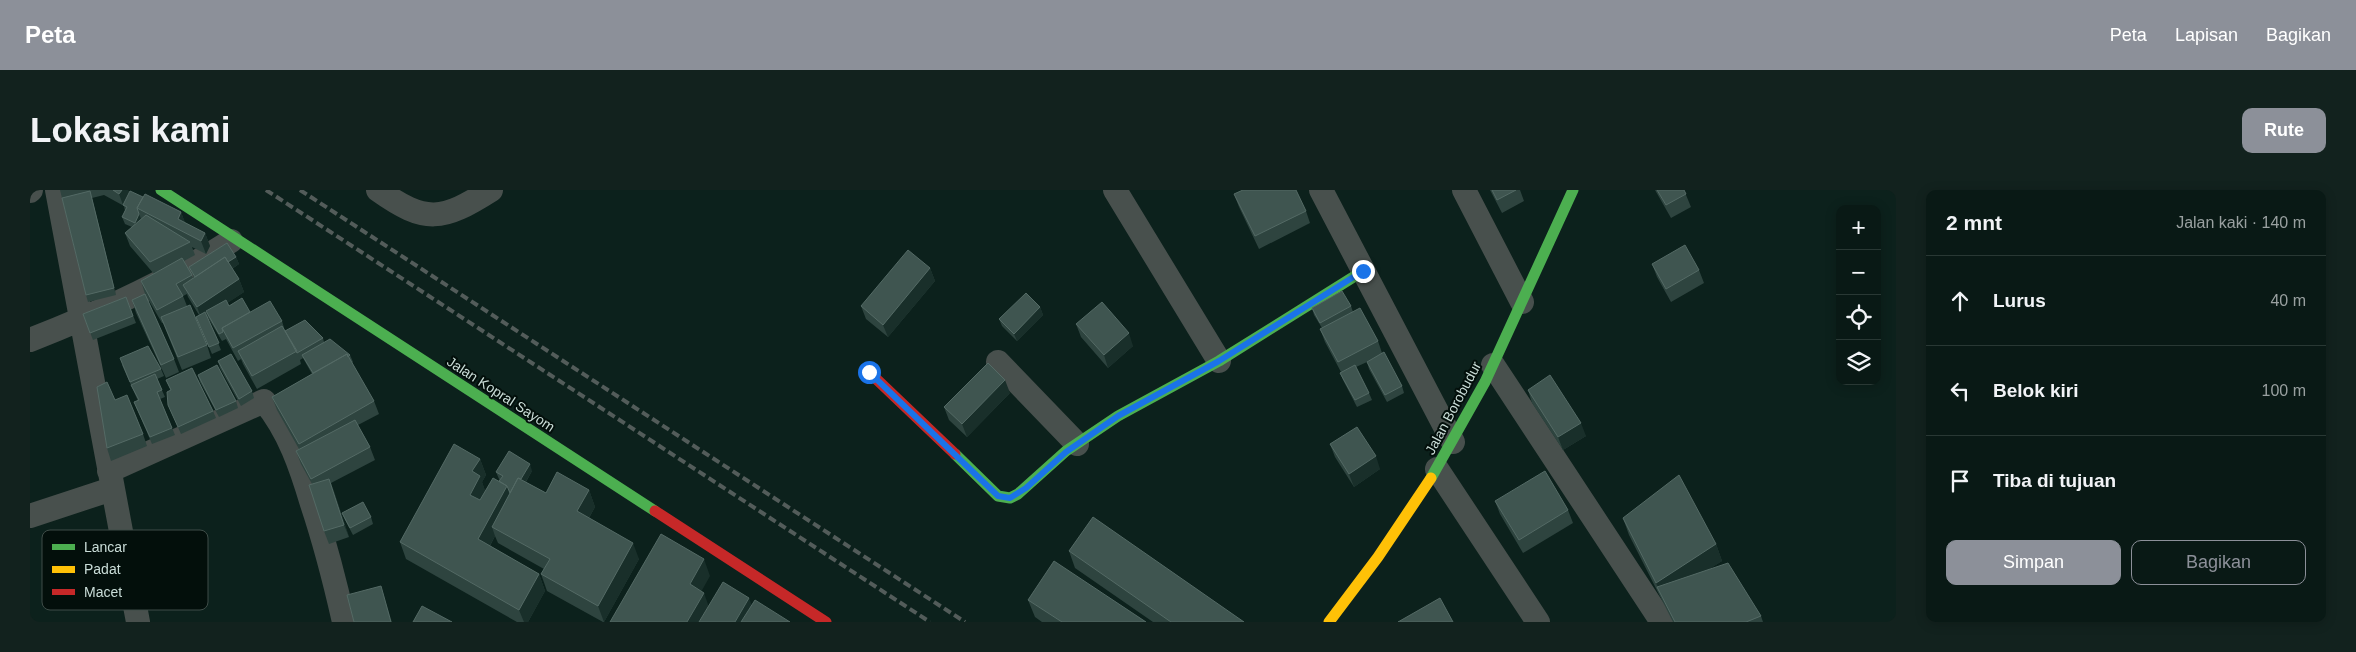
<!DOCTYPE html>
<html lang="id">
<meta charset="utf-8">
<style>
:root{--surface:#091915;--page:#12221e;--text:#f1f3f6;--muted:#99a0a0;--line:#293834;--accent:#8c9099}
body{margin:0;font-family:Helvetica,sans-serif;background:var(--page);color:var(--text)}
.controls{position:absolute;right:15px;top:15px;display:grid;overflow:hidden;border-radius:10px;box-shadow:0 2px 12px #0003}
.controls button{width:45px;height:45px;display:grid;place-items:center;padding:0;border:0;border-bottom:1px solid var(--line);background:var(--surface);color:var(--text);font:25px sans-serif}
.stop{position:absolute;width:15px;height:15px;margin:-11px;border:4px solid #1a73e8;border-radius:50%;background:#fff}
.stop.end{background:#1a73e8;border-color:#fff;box-shadow:0 1px 5px #0008}
.list{margin:0;padding:0;list-style:none}
h2{display:flex;justify-content:space-between;align-items:center;height:65px;margin:0;padding:0 20px;font-size:21px}
h2 small{font-size:16px;font-weight:400;color:var(--muted)}
.list li{display:grid;grid-template-columns:32px 1fr auto;gap:15px;align-items:center;box-sizing:border-box;height:90px;padding:0 20px;border-top:1px solid var(--line)}
.list b{display:block;font-size:19px;white-space:nowrap}
.list em{font-size:16px;font-style:normal;color:var(--muted)}
.actions{display:flex;gap:10px;padding:15px 20px}
.actions a{flex:1;padding:11px 0;border:1px solid var(--accent);border-radius:10px;text-align:center;font-size:18px;color:var(--accent)}
.actions .main{background:var(--accent);color:#fff}
.icon{flex:none;width:28px;height:28px;fill:none;stroke:currentColor;stroke-width:2;stroke-linecap:round;stroke-linejoin:round}
.map{position:relative;flex:none;width:1866px;height:432px;overflow:hidden;border-radius:10px}
header{display:flex;align-items:center;gap:30px;box-sizing:border-box;height:70px;padding:0 25px;background:var(--accent);color:#fff}
header strong{font-size:24px}
nav{display:flex;gap:28px;margin-inline-start:auto;font-size:18px}
.intro{display:flex;align-items:center;justify-content:space-between;box-sizing:border-box;height:120px;padding:0 30px}
h1{margin:0;font-size:35px}
.button{padding:12px 22px;border-radius:10px;background:var(--accent);color:#fff;font-size:18px;font-weight:700}
main{display:flex;gap:30px;padding:0 30px}
aside{flex:1;background:var(--surface);border-radius:10px;box-shadow:0 2px 12px #0003}
.map>svg:first-child{display:block}
.lines{fill:none;stroke-linecap:round;stroke-linejoin:round}
.street{stroke:#48504d;stroke-width:24}
.fast{stroke:#4caf50;stroke-width:11}
.slow{stroke:#ffc107;stroke-width:11}
.jam{stroke:#c62828;stroke-width:11}
.rail{stroke:#535c5a;stroke-width:4;stroke-dasharray:8 4;stroke-linecap:butt}
.wall{fill:#2e443f}
.shaded-wall{fill:#192f2a}
.building{fill:#3f5550;stroke:#546a65}
.route{stroke:#1a73e8;stroke-width:6}
.labels{text-anchor:middle;stroke-width:4;stroke-linejoin:round;paint-order:stroke}
.street-label{font-size:14px;fill:#caddd8;stroke:#030f0b}
.key{fill:#030f0b;stroke:#3f4d48;stroke-width:1}
.key-label{font-size:14px;fill:#caddd8}
</style>
<header>
<strong>Peta</strong>
<nav><a>Peta</a><a>Lapisan</a><a>Bagikan</a></nav>
</header>
<div class="intro"><h1>Lokasi kami</h1><a class="button">Rute</a></div>
<main>
<div class="map">
<svg width="1866" height="432" viewBox="0 0 1866 432">
<rect width="100%" height="100%" fill="#0c211c"/>
<g class="lines">
<path class="street" d="M27,0L108,432
M348,0C396,34 412,31 461,0
M1085,0L1189,171
M1291,0L1423,252
M1434,0L1492,112
M0,1L1,0
M0,150C69,123 139,91 201,51
M968,172L1047,254
M1463,175L1632,432
M1407,279L1508,432
M79,281L234,211C259,241 271,277 282,314C295,353 305,392 314,432
M0,326L82,299"/>
<path class="fast" d="M131,0L625,321
M925,264L968,306L980,308L988,304L1036,261L1088,226L1189,171L1333,81
M1401,288L1455,192L1543,0"/>
<path class="slow" d="M1299,432L1348,367L1401,288"/>
<path class="jam" d="M839,182L925,264
M625,321L796,432"/>
<path class="rail" d="M236,0L900,432
M270,0L935,432"/>
</g>
<path class="wall" d="M30,0H98L99,3L151,22L155,33L175,43L180,56L176,64L162,57L165,65L154,71L163,88H164L159,77L206,67L209,74L202,79L209,89L214,102L197,113L199,116L252,131L255,141L293,148L294,152L320,165L323,172L322,173L344,211L349,224L328,235L340,257L345,270L301,293L319,347L299,354L294,341L282,294L271,274L266,261L269,259L247,220L242,207L282,184L273,168L270,170L271,174L227,199L213,174L211,169L208,171L196,149L192,151L177,126L191,160L182,164L166,127L169,125L158,107L157,104L153,106L157,116L177,155L181,168L152,180L133,133H132L115,104L111,91L124,84L100,56L95,43L102,37L95,34L92,27L95,21L94,16L74,5L62,8L86,105L58,112L56,105Z
M1460,0H1490L1494,11L1472,23Z
M1625,0H1654L1661,17L1641,28Z
M1204,4L1276,21L1280,33L1229,59L1209,17Z
M1622,74L1669,80L1674,93L1641,112L1627,87Z
M900,78L905,91L858,147L836,129L831,116Z
M96,107L106,133L63,150L53,124Z
M102,110L144,169L149,182L136,188L106,123Z
M1321,116L1323,122L1348,151L1352,163L1372,196L1374,203L1357,212L1339,179L1337,172L1326,177L1339,203L1342,210L1327,217L1313,190L1310,183L1311,182L1295,152L1290,139L1292,138L1284,125L1282,118Z
M1010,117L1013,125L987,151L972,136L969,129Z
M1046,134L1103,156L1078,178L1051,147Z
M188,171L222,201L224,208L211,216L190,178Z
M92,175L131,179L134,186L127,189L135,207L130,209L145,245L122,254L104,212L108,211Z
M168,185L206,211L208,218L189,227L170,192Z
M136,190L183,221L186,228L151,244L138,215L141,200Z
M1498,200L1556,246L1533,260L1502,213Z
M980,203L937,247L919,230L914,217Z
M85,210L113,244L117,256L81,271L77,258Z
M1300,254L1350,279L1324,297L1305,267Z
M450,269L456,285L452,292L455,301L469,291L470,290L469,289L466,282L502,281L496,292L516,303L559,300L565,317L559,328L609,369L574,432H573L517,401L511,384L514,379L468,353L465,346L460,356L509,384L515,401L498,432H487L376,369L370,352Z
M1465,311L1538,320L1543,333L1493,363L1470,324Z
M312,323L341,327L343,334L323,345L315,330Z
M1593,328L1686,354L1692,371L1679,379L1731,426L1733,432H1643L1599,345Z
M1039,361L1214,432H1123L1045,378Z
M998,410L1116,432H1012L1005,427Z"/>
<path class="shaded-wall" d="M92,0H98L100,6L93,15L89,4Z
M60,1L62,8L86,105L84,98Z
M151,22L156,35L148,29Z
M109,24L112,31L108,40L105,33Z
M175,43L180,56L176,64L171,51Z
M206,67L209,74L171,99L168,92Z
M900,78L905,91L858,147L853,135Z
M209,89L214,102L178,126L176,121L177,126L172,130L167,117Z
M1010,117L1013,125L987,151L984,144Z
M1099,143L1103,156L1078,178L1074,165Z
M975,190L980,203L937,247L932,234Z
M1551,233L1556,246L1533,260L1528,247Z
M1346,266L1350,279L1324,297L1319,284Z
M450,269L456,285L452,292L456,303L446,322L440,305L442,281Z
M500,274L502,281L483,313L462,337L465,346L454,366L448,349L477,296Z
M299,289L304,301L319,347L314,335Z
M559,300L565,317L553,338L547,321Z
M603,353L609,369L574,432L568,416Z
M1686,354L1692,371L1633,409L1626,393Z
M674,369L680,386L666,411L660,394Z
M509,384L515,401L498,432H494L489,420Z
M351,396L355,409L362,432H361Z
M674,403L680,420L673,432H657Z
M719,408L724,421L717,432H705Z"/>
<path class="building" d="M83,0H92L89,4Z
M1213,0H1266L1276,21L1225,46L1204,4Z
M1462,0H1486L1467,10Z
M1627,0H1654L1656,4L1636,15Z
M60,1L84,98L56,105L32,8Z
M100,1L113,7L107,18L109,24L105,33L92,27L97,17L93,15Z
M115,4L151,22L148,29L175,43L171,51L107,18Z
M116,25L160,52L120,72L95,43Z
M197,53L206,67L198,72L195,67L165,87L159,77Z
M1655,55L1669,80L1636,99L1622,74Z
M878,60L900,78L853,135L831,116Z
M195,67L209,89L167,117L153,95Z
M152,68L162,85L146,94L153,106L127,120L111,91Z
M1312,101L1321,116L1290,133L1282,118Z
M996,103L1010,117L984,144L969,129Z
M115,104L144,169L131,175L102,110Z
M96,107L103,126L60,143L53,124Z
M212,108L220,122L192,138L193,142L189,144L176,121L196,110L199,116Z
M240,111L252,131L203,158L192,138Z
M1072,112L1099,143L1074,165L1046,134Z
M160,115L177,155L148,167L131,127Z
M1330,118L1348,151L1308,172L1290,139Z
M175,122L189,153L179,157L166,127Z
M275,130L293,148L267,163L255,141Z
M252,136L267,161L222,186L208,161Z
M300,149L320,165L318,167L317,164L283,183L272,165Z
M118,156L131,179L100,192L90,168Z
M1354,162L1372,196L1355,205L1337,172Z
M201,164L222,201L209,209L188,171Z
M317,164L344,211L269,254L242,207Z
M958,173L975,190L932,234L914,217Z
M187,175L206,211L186,220L168,185Z
M1325,175L1339,203L1325,210L1310,183Z
M162,178L183,221L148,237L138,215L137,202L141,200L136,190Z
M125,184L132,200L127,202L142,238L120,247L104,212L109,210L101,195Z
M1520,185L1551,233L1528,247L1498,200Z
M77,192L85,210L97,205L113,244L77,258L67,197Z
M325,230L340,257L281,289L266,261Z
M1327,237L1346,266L1319,284L1300,254Z
M424,254L450,269L442,281L450,286L440,305L450,310L463,288L477,296L448,349L509,384L489,420L370,352Z
M479,261L500,274L491,289L488,288L480,303L477,296L469,291L473,286L466,282Z
M1515,281L1538,320L1489,350L1465,311Z
M527,282L559,300L547,321L603,353L568,416L511,384L520,369L462,337L488,288L516,303Z
M1649,285L1686,354L1626,393L1593,328Z
M299,289L314,335L294,341L279,295Z
M333,312L341,327L320,338L312,323Z
M1063,327L1214,432H1141L1039,361Z
M631,344L674,369L660,394L674,403L657,432H580Z
M1024,371L1116,432H1032L998,410Z
M1698,373L1731,426L1716,432H1645L1627,397Z
M693,392L719,408L705,432H669Z
M351,396L361,432H324L317,405Z
M1410,408L1423,432H1368Z
M725,410L760,432H711Z
M392,416L422,432H383Z"/>
<g class="lines">
<path class="route" d="M839,182L968,306L980,308L996,298L1036,262L1088,226L1189,171L1333,81"/>
</g>
<g class="labels">
<g class="street-label">
<text transform="translate(471 204) rotate(33)" y="5">Jalan Kopral Sayom</text>
<text transform="translate(1423 218) rotate(-62)" y="5">Jalan Borobudur</text>
</g>
</g>
<rect x="12" y="340" width="166" height="80" rx="8" class="key"/>
<rect x="22" y="354" width="23" height="6" fill="#4caf50"/>
<rect x="22" y="376" width="23" height="7" fill="#ffc107"/>
<rect x="22" y="399" width="23" height="6" fill="#c62828"/>
<g class="key-label">
<text x="54" y="362">Lancar</text>
<text x="54" y="384">Padat</text>
<text x="54" y="407">Macet</text>
</g>
</svg>
<div class="controls">
<button>+</button>
<button>−</button>
<button><svg class="icon" aria-label="locate" viewBox="0 0 24 24"><circle cx="12" cy="12" r="6"/><path d="M12 2v4M12 18v4M2 12h4M18 12h4"/></svg></button>
<button><svg class="icon" aria-label="layers" viewBox="0 0 24 24"><path d="M12 4l9 5-9 5-9-5zM3 14l9 5 9-5"/></svg></button>
</div>
<div class="stop" style="left:839px;top:182px"></div>
<div class="stop end" style="left:1333px;top:81px"></div>
</div>
<aside>
<h2>2 mnt<small>Jalan kaki · 140 m</small></h2>
<ul class="list">
<li><svg class="icon" aria-label="ahead" viewBox="0 0 24 24"><path d="M12 20V5M6 11l6-6 6 6"/></svg><div><b>Lurus</b></div><em>40 m</em></li>
<li><svg class="icon" aria-label="left" viewBox="0 0 24 24"><path d="M17 20v-9H6M10 6l-5 5 5 5"/></svg><div><b>Belok kiri</b></div><em>100 m</em></li>
<li><svg class="icon" aria-label="arrive" viewBox="0 0 24 24"><path d="M6 21V4h12l-3 4 3 4H6"/></svg><div><b>Tiba di tujuan</b></div></li>
</ul>
<div class="actions"><a class="main">Simpan</a><a>Bagikan</a></div>
</aside>
</main>
